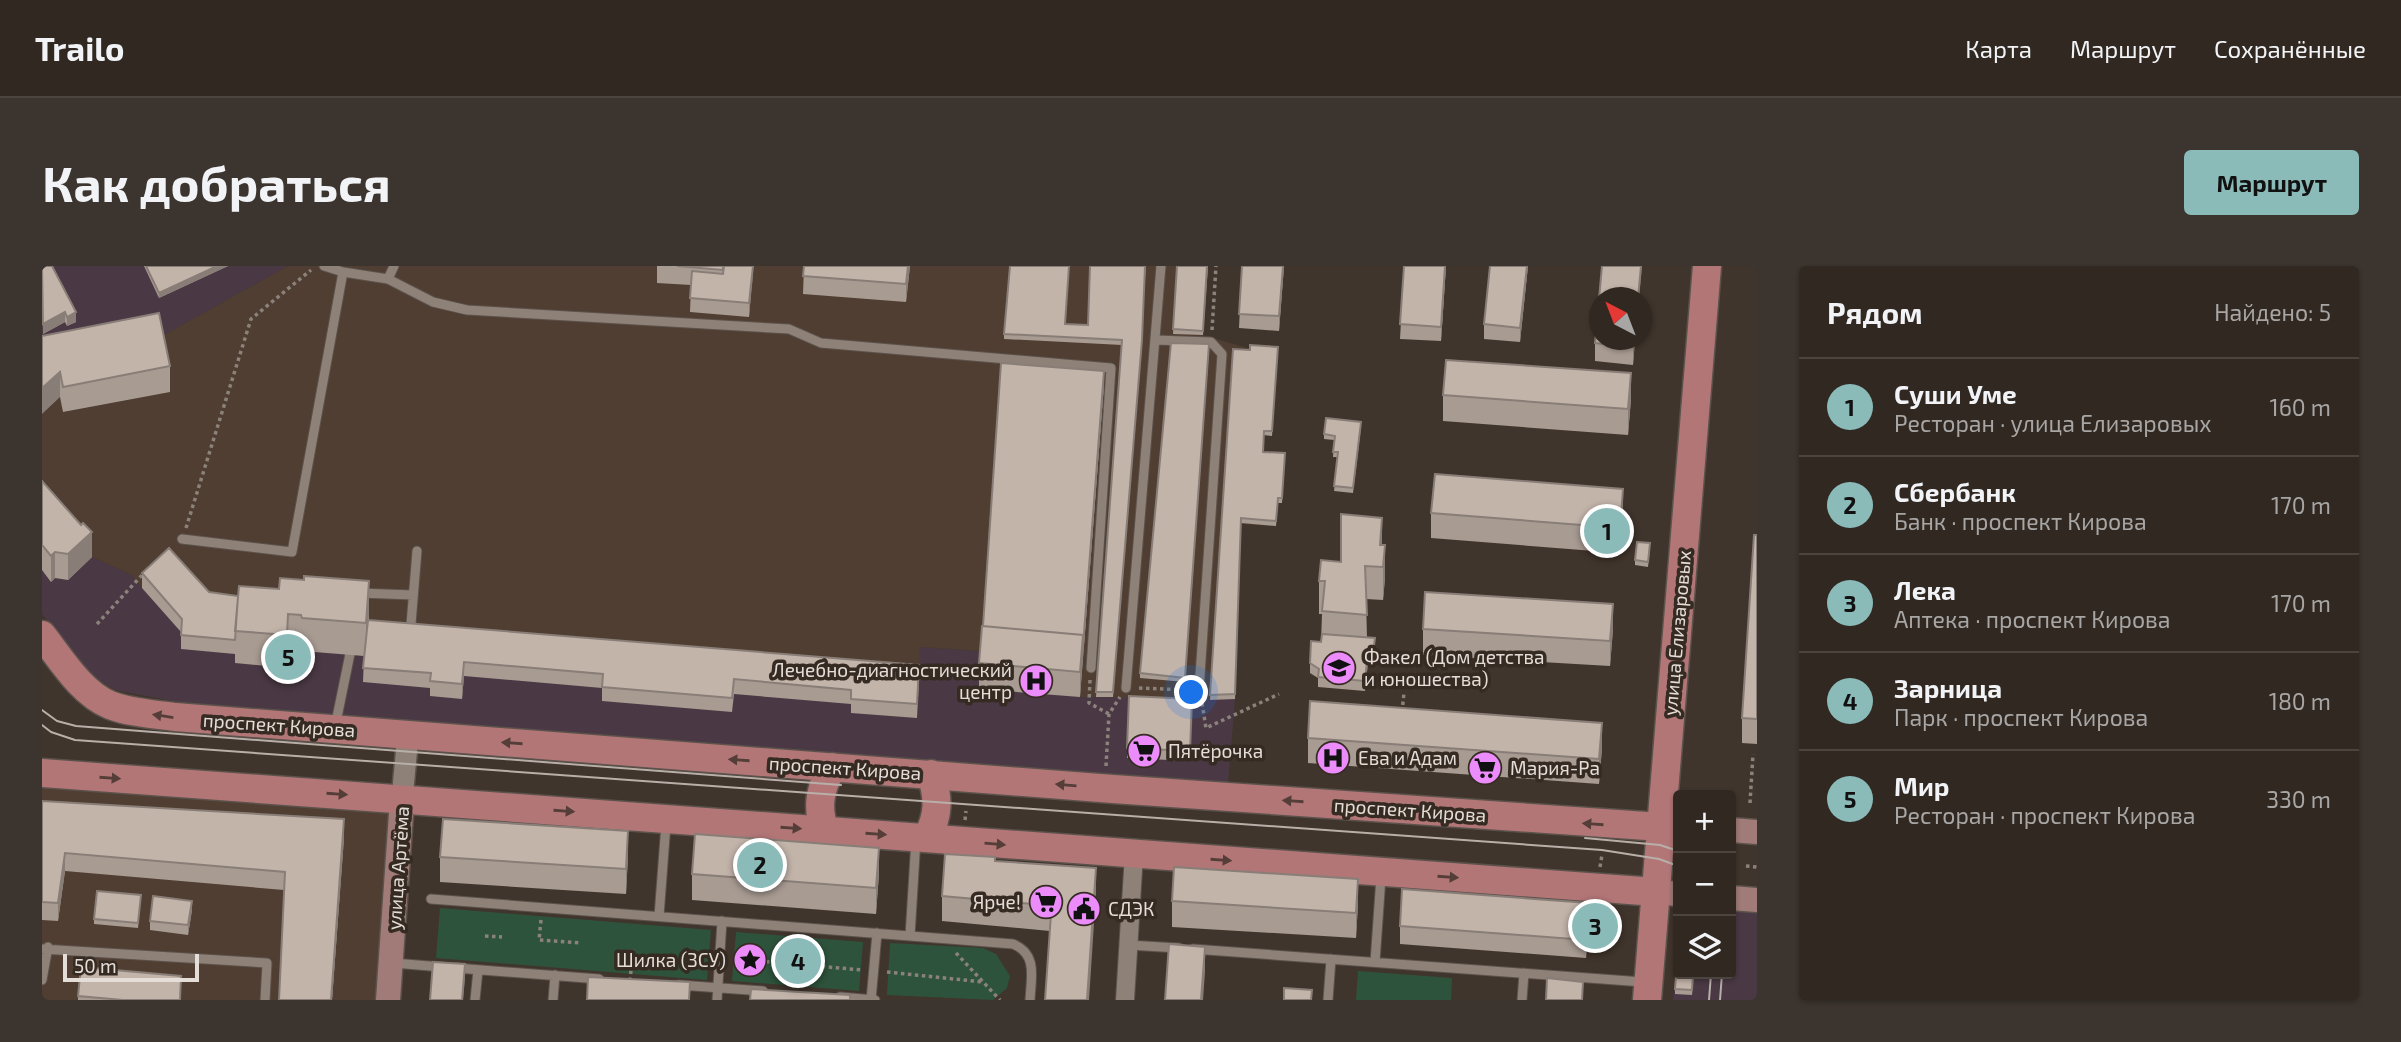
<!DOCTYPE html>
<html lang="ru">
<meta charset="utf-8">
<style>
:root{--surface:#302821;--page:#3c342e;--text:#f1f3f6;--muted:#a8a6a5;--line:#4b443f;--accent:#8bbbb9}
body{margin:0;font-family:"Exo 2",sans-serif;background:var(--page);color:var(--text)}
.controls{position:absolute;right:21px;bottom:21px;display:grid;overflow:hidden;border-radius:7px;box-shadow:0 2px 5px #0004}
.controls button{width:63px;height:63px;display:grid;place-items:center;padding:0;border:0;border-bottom:2px solid var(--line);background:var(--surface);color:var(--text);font:35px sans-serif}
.compass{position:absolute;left:1547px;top:21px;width:63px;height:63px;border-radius:50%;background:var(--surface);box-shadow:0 2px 5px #0004;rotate:318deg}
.scale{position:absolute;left:21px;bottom:18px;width:136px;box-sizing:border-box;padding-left:7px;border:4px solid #e5ddd8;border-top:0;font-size:19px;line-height:24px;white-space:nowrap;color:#e5ddd8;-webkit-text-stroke:5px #362b23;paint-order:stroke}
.you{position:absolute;left:1150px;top:427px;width:24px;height:24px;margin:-18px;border:5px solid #fff;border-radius:50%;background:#1a73e8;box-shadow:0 0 0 10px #1a73e833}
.badge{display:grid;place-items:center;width:46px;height:46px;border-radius:50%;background:var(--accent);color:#111;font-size:23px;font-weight:700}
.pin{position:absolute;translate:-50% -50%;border:4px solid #fff;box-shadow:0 2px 7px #0006}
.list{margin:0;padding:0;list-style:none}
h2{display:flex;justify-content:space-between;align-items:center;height:91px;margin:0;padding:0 28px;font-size:30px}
h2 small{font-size:23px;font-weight:400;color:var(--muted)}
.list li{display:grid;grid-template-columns:46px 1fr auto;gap:21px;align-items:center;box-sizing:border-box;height:98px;padding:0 28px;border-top:2px solid var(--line)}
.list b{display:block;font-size:26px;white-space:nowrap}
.list p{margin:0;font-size:23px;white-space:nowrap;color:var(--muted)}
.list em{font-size:23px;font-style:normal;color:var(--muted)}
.icon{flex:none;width:38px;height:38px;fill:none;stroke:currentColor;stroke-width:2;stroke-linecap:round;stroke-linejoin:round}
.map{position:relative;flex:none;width:1715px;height:734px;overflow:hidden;border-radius:7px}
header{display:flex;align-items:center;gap:42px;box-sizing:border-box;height:98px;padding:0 35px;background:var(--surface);border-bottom:2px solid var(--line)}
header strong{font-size:33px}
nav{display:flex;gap:38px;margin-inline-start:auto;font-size:24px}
.intro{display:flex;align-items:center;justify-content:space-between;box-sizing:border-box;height:168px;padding:0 42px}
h1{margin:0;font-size:49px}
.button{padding:18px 32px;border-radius:7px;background:var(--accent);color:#111;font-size:24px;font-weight:700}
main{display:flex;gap:42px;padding:0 42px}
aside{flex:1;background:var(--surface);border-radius:7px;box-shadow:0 2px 5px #0004}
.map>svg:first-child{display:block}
.commercial{fill:#4a3944}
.built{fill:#4f3e31}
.green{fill:#2e533c}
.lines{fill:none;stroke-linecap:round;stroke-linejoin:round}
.service-casing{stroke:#5c524c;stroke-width:11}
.minor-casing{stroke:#5c524c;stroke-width:20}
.tertiary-casing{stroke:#5c524c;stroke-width:24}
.secondary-casing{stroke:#5c524c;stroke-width:27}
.primary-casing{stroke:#5c524c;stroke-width:31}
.path{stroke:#8b827b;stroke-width:3.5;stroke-dasharray:3.5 3.5;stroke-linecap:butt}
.service{stroke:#8e8177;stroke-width:9}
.minor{stroke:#8e8177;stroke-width:18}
.tertiary{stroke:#8e8177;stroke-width:21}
.secondary{stroke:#a07b77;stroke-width:24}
.primary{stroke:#b27677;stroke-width:28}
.tram{stroke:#b8afa9;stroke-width:2}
.wall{fill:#a89b92}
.shaded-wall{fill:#887e77}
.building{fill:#c3b4aa;stroke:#887e77;stroke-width:2}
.oneway{fill:#553e38}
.labels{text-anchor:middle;stroke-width:7;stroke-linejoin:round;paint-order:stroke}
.street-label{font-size:19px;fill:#e5ddd8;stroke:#362b23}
.poi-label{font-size:19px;fill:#e5ddd8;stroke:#362b23;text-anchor:start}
</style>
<header>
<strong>Trailo</strong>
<nav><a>Карта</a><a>Маршрут</a><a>Сохранённые</a></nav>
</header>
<div class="intro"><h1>Как добраться</h1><a class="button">Маршрут</a></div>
<main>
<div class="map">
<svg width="1715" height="734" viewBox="0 0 1715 734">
<rect width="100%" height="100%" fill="#40352c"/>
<path class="commercial" d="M0,0H246L117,72L128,126L21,146L18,132L0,148Z
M0,241L50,291L88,308L100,321L327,348L326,368L876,413L878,381L940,385L1071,431L1193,433L1186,518L239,446L136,436L73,424L52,411L0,348Z
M1689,644L1715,646V734H1631L1636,691V708H1689Z"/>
<path class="built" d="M246,0H1166L1161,69L1208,83L1236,86L1230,170H1222L1221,190L1243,192L1240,237H1236L1234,260L1199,258L1193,433L1038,431L940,385L878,381L877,413L326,368L327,348L167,340L127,297L100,322L88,308L50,291L0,241V148L18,131L22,146L127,126L117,72Z
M0,522L346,544L333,734H0Z"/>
<path class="green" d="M398,642L669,664L665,714L394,692Z
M694,666L821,676L817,725L690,715Z
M848,677L941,682L954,688L968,710L965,722L951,734L845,729Z
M1316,705L1410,712L1409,734H1314Z"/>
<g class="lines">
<defs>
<path id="service" d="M282,0L301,6L346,13L391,36L425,44L747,63L779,77L1069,102L1049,402
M346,13L352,0
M1114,74L1169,76L1180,88L1157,424
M140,273L250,286L301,6
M317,327L371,329
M369,358L375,285
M1084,422L1119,0
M293,461L310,378
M389,633L971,678C996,688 989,712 988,734
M617,650L624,558
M868,670L874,573
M1086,679L1137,682
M0,683L225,697L223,734
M1151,683L1601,716
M1333,696L1339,611
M351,697L400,701
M414,702L557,713
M0,714L6,681
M637,719L721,725
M798,731L833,734
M433,734L436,704
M511,734L513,709
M675,734L680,655
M829,734L835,667
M1286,734L1289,693
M1480,734L1482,707"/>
<path id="minor" d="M1083,734L1092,588"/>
<path id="tertiary" d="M360,533L366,469"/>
<path id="secondary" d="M1689,564L1715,566
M1614,626L1636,628
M1689,632L1715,634
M346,734L360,533"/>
<path id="primary" d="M0,369C19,393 39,427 68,439C88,447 112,448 133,451L1071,523L1619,561
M0,507L1614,626
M783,565C774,541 778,523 790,501
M885,572C897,549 897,533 889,508
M1605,734L1665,0"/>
</defs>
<use href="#service" class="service-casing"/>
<use href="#minor" class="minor-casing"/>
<use href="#tertiary" class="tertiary-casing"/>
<use href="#secondary" class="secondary-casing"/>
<use href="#primary" class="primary-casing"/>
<path class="path" d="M1170,64L1174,0
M144,262L209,53L269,4
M55,358L101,308
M1048,414L1047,437L1067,448
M1097,422L1146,424
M1160,437L1164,462L1237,428
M1360,446L1362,427
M1064,500L1067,448L1078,431
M1708,537L1711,488
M923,554L924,545
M1704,600L1715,601
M1558,601L1560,589
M499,654L497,674L539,677
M443,670L460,671
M914,687L958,734
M717,695L820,704
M845,706L941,716
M588,715L591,682"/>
<use href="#service" class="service"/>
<use href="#minor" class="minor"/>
<use href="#tertiary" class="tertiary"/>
<use href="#secondary" class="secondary"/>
<use href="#primary" class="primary"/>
<path class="tram" d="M0,444L15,455L34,460L799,519
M0,459L9,466L33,474L1560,584L1617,593L1636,600
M1543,572L1618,579L1636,585
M1667,734L1669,708
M1678,734L1680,708"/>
</g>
<path class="wall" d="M0,0L34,56L25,60L23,56L1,68Z
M102,0H186L117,32Z
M615,0H711L707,51L648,46L649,19L615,17Z
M762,0H868L864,36L761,28Z
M1104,0L1071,431H1054L1080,79L962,73V68L1023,58L1046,59Z
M1135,0H1166L1161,69L1131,68Z
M1200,0H1242L1237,65L1197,62Z
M1362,0H1404L1399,75L1358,73Z
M1486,0L1478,76L1442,73V58Z
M0,70L128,100V126L21,146L18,131Z
M1593,74L1591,99L1553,95V77Z
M1236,81L1230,170L1222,169L1221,186L1243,187L1240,237H1236L1234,260L1199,257L1193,433L1168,434L1191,83L1208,84Z
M1167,83L1143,416L1098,412V407Z
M1062,119L1038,431L937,423V397L941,360Z
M1401,129L1589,133L1586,169L1401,155Z
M1319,161L1311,227L1292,225L1296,191H1291L1292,174L1282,173V168Z
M0,215L50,291L26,314L13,312L9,316L0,304Z
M1389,247L1581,249L1578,287L1389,272Z
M1715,269V478L1700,477V452Z
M1340,279L1343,312L1341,334L1324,333L1325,372L1333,382L1331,396H1326L1323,425L1276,421V412L1268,407V397L1279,376L1280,348H1277V315L1299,296Z
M1608,282L1606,301L1593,299V294Z
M100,307L167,326L327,348V354L877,413L875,452L809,447V438L692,428L690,446L560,435V422L422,410L420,433L388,430V422L321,416L322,390L260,385L259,382L246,381L245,402L193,397V388L139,383V366L100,322Z
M1381,363H1571L1568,400L1381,389Z
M1150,433L1148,495L1085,492V482Z
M1266,472L1560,482L1557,518L1266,497Z
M0,535L302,572L290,734H237L242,624L23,605L16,655L0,654Z
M586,590L584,628L398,616V591Z
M953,595L1054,627L1008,665L900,655V630Z
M837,607L834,648L650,634V608Z
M99,629L96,662L52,658V653Z
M1130,635L1316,638L1314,672L1130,661Z
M150,644L146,669L108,664V655Z
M1547,656L1544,692L1358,678V660Z
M1652,708L1650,729L1633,728V723Z
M36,730L138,734H36Z"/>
<path class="shaded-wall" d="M175,0H186L117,32V27Z
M711,0V9L707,51V37Z
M866,0H868L864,36V18Z
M1241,0H1242L1237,65V50Z
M1403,0H1404L1399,75V61Z
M1485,0H1486L1478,76V62Z
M1599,0H1600L1597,32H1596Z
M23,46V56L1,68V58Z
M34,46V56L25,60V51Z
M1592,74H1593L1591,99V81Z
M1062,105V119L1038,431V406Z
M18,106V131L0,148V122Z
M1589,107V133L1586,169V143Z
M1581,223V249L1578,287V262Z
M1340,252V285L1338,279Z
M50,266V291L26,314V288Z
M1343,279V312L1341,334V301Z
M13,286V312L9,316V290Z
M327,315V348L324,390V357Z
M1571,338V363L1568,400V375Z
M246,348V381L245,402V369Z
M422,396V410L420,433V418Z
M1560,457V482L1557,518V493Z
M302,553V572L290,734H289Z
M586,565V590L584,628V603Z
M837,582V607L834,648V622Z
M23,587V605L16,655V637Z
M1054,602V627L1047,734H1045Z
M1316,613V638L1314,672V647Z
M150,635V644L146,669V659Z
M1547,637V656L1544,692V674Z
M1163,681V706L1161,734H1159Z
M423,698V712L421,734H420Z"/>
<path class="building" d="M0,0H10L34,46L25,51L23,46L1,58Z
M104,0H175L117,27Z
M635,0H681V4Z
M682,0H711L707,37L648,32L650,5L681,8Z
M762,0H866L864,18L761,10Z
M968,0H1027L1023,58L1046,59L1048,0H1103L1100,74L1071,426H1054L1080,74L962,68Z
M1135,0H1165L1161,65L1131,63Z
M1200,0H1241L1237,50L1197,48Z
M1362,0H1403L1399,61L1358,58Z
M1448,0H1485L1478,62L1442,58Z
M1560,0H1599L1596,32H1558V74H1592L1591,81L1553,77Z
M117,47L128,100L21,121L18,106L0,122V70Z
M1129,77L1167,78L1143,412L1098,407Z
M1208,79L1236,81L1230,165H1222L1221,186L1243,187L1240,232H1236L1234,255L1199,252L1193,428L1168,429L1191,83L1208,84Z
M1404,94L1589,107L1586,143L1401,129Z
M959,97L1062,105L1041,380V369L941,360Z
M1284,152L1319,156L1311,222L1292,220L1296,186H1291L1293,170L1282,168Z
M1393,208L1581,223L1578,262L1389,247Z
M0,215L39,259L41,257L50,266L26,288L13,286L9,290L0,279Z
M1299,248L1340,252L1338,279H1343L1341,301L1323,300L1325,349L1280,345L1283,315H1277L1279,294L1299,296Z
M1712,269H1715V453L1700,452Z
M1595,276L1608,277L1606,296L1593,294Z
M127,282L167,326L196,330L193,374L139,369L140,353L100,307Z
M262,310L327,315L324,357L260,352L259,349L246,348L245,369L193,365L197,320L237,323L238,312L262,314Z
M1383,326L1571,338L1568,375L1381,363Z
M326,354L877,399L875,438L809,433V424L692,413L690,432L560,421L561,408L422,396L420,418L388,415L389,407L321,402Z
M940,360L1041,369L1038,406L937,397Z
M1280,368L1333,372L1331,387L1326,386L1323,415L1276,411L1277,403L1268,397L1269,375L1279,376Z
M1087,430L1150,433L1148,485L1085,482Z
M1268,435L1560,457L1557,493L1266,472Z
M0,535L302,553L289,734H237L243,606L23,587L16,637L0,636Z
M401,553L586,565L584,603L398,591Z
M653,568L837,582L834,622L650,608Z
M903,588L953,591V595L1054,602L1045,734H1003L1009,648H1013V640L900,630Z
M1132,601L1316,613L1314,647L1130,635Z
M1360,623L1547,637L1544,674L1358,660Z
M55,625L99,629L96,657L52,653Z
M111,630L150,635L146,659L108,655Z
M1127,678L1163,681L1159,734H1123Z
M1636,686V708H1651L1650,724L1633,723Z
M391,696L423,698L420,734H388Z
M39,701L139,710L138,734H81L36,730Z
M546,711L648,716L647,734H545Z
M1505,712L1541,716L1540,734H1504Z
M1242,722L1270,724L1269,734H1242Z
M709,723L808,729V734H708Z"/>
<defs><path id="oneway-solid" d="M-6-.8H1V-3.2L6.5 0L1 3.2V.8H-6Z" transform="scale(1.75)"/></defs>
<g class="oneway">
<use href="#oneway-solid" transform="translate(121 450) rotate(-171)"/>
<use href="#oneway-solid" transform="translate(470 477) rotate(-176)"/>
<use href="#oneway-solid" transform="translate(697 494) rotate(-176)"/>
<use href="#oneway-solid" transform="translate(68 512) rotate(4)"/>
<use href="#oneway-solid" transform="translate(1024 519) rotate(-175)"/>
<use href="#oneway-solid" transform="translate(295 528) rotate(4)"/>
<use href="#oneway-solid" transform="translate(1251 535) rotate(-176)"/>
<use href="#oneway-solid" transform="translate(522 545) rotate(4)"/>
<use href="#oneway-solid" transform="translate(1551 558) rotate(-176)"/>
<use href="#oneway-solid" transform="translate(749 562) rotate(4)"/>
<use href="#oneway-solid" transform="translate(834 568) rotate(4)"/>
<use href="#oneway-solid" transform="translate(953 578) rotate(5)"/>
<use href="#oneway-solid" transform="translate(1179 594) rotate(4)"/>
<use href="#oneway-solid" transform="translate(1406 611) rotate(4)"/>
</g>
<defs>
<symbol id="school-disc" viewBox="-11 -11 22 22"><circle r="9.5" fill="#ec8cfb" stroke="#362b23"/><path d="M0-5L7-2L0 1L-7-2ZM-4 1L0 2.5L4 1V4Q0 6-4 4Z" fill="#111"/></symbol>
<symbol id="hospital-disc" viewBox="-11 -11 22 22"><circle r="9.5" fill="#ec8cfb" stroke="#362b23"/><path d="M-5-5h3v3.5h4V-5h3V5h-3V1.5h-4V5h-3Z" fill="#111"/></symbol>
<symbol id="supermarket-disc" viewBox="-11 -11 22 22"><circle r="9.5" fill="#ec8cfb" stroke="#362b23"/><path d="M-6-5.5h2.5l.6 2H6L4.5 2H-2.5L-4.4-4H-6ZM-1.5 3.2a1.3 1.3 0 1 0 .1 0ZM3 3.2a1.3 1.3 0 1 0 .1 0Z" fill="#111"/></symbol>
<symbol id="civic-disc" viewBox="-11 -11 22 22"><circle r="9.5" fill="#ec8cfb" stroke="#362b23"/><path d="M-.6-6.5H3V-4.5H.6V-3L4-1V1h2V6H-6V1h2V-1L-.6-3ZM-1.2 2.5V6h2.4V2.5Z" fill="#111"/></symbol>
<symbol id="sight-disc" viewBox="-11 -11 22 22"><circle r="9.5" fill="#ec8cfb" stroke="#362b23"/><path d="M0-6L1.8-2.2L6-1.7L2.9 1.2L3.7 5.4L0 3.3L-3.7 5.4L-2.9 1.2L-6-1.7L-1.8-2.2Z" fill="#111"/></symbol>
</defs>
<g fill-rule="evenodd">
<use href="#school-disc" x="1278" y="383" width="38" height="38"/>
<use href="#hospital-disc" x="975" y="396" width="38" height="38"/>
<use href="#supermarket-disc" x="1083" y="466" width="38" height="38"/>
<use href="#hospital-disc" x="1272" y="473" width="38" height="38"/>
<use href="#supermarket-disc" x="1424" y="483" width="38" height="38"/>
<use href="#supermarket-disc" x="985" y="617" width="38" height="38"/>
<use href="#civic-disc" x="1023" y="624" width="38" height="38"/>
<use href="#sight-disc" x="689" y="675" width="38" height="38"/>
</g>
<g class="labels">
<g class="street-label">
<text transform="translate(1635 367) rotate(-85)" y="7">улица Елизаровых</text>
<text transform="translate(237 459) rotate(4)" y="7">проспект Кирова</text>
<text transform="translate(803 502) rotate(4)" y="7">проспект Кирова</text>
<text transform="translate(1368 544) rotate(4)" y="7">проспект Кирова</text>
<text transform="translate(356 602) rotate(-86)" y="7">улица Артёма</text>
</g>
<g class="poi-label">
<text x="1322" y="398">Факел (Дом детства<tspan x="1322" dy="22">и юношества)</tspan></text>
<text x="970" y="411" text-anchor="end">Лечебно-диагностический<tspan x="970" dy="22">центр</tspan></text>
<text x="1126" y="492">Пятёрочка</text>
<text x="1316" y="499">Ева и Адам</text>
<text x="1468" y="509">Мария-Ра</text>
<text x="979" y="643" text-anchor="end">Ярче!</text>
<text x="1066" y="650">СДЭК</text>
<text x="684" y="701" text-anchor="end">Шилка (ЗСУ)</text>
</g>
</g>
</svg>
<div class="controls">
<button>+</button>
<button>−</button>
<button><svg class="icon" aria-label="layers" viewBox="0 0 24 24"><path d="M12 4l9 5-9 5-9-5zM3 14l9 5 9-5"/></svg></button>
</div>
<svg class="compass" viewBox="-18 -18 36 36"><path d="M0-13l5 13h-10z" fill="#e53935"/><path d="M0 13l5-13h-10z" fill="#a8a6a5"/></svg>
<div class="scale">50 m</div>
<div class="you"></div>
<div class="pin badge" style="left:1565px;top:265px">1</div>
<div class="pin badge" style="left:718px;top:599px">2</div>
<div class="pin badge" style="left:1553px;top:660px">3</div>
<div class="pin badge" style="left:756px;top:695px">4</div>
<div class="pin badge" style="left:246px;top:391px">5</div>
</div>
<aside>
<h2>Рядом<small>Найдено: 5</small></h2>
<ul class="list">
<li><span class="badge">1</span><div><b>Суши Уме</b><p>Ресторан · улица Елизаровых</p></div><em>160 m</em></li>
<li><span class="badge">2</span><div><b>Сбербанк</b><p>Банк · проспект Кирова</p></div><em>170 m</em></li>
<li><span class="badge">3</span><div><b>Лека</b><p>Аптека · проспект Кирова</p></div><em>170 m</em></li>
<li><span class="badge">4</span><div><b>Зарница</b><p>Парк · проспект Кирова</p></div><em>180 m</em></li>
<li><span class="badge">5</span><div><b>Мир</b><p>Ресторан · проспект Кирова</p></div><em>330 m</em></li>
</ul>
</aside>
</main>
